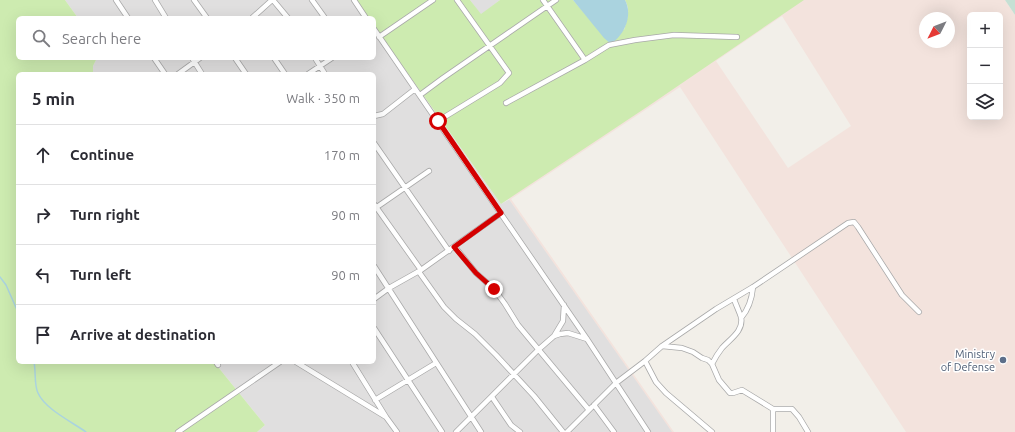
<!DOCTYPE html>
<meta charset="utf-8">
<style>
:root{--surface:#fff;--page:#f2f2f3;--text:#2b2b33;--muted:#7c7c81;--line:#e1e1e2}
body{margin:0;font-family:Ubuntu,sans-serif;background:var(--page);color:var(--text)}
.controls{position:absolute;right:12px;top:12px;display:grid;overflow:hidden;border-radius:6px;box-shadow:0 4px 16px #0002}
.controls button{width:36px;height:36px;display:grid;place-items:center;padding:0;border:0;border-bottom:1px solid var(--line);background:var(--surface);color:var(--text);font:20px sans-serif}
.compass{position:absolute;left:919px;top:12px;width:36px;height:36px;border-radius:50%;background:var(--surface);box-shadow:0 4px 16px #0002;rotate:228deg}
.stop{position:absolute;width:12px;height:12px;margin:-9px;border:3px solid #d40000;border-radius:50%;background:#fff}
.stop.end{background:#d40000;border-color:#fff;box-shadow:0 1px 4px #0008}
.list{margin:0;padding:0;list-style:none}
h2{display:flex;justify-content:space-between;align-items:center;height:52px;margin:0;padding:0 16px;font-size:17px}
h2 small{font-size:13px;font-weight:400;color:var(--muted)}
.list li{display:grid;grid-template-columns:26px 1fr auto;gap:12px;align-items:center;box-sizing:border-box;height:60px;padding:0 16px;border-top:1px solid var(--line)}
.list b{display:block;font-size:15px;white-space:nowrap}
.list em{font-size:13px;font-style:normal;color:var(--muted)}
.icon{flex:none;width:22px;height:22px;fill:none;stroke:currentColor;stroke-width:2;stroke-linecap:round;stroke-linejoin:round}
.map{position:relative;flex:none;width:1015px;height:432px;overflow:hidden}
.search{position:absolute;background:var(--surface);box-shadow:0 4px 16px #0002;left:16px;top:16px;width:360px;height:44px;display:flex;align-items:center;gap:10px;box-sizing:border-box;padding:0 14px;border-radius:6px;color:var(--muted);font-size:15px}
.panel{position:absolute;background:var(--surface);box-shadow:0 4px 16px #0002;left:16px;top:72px;width:360px;height:292px;border-radius:6px}
.map>svg:first-child{display:block}
.residential{fill:#e0dfdf}
.military{fill:#f3e3dd;fill-rule:evenodd}
.grass{fill:#cdebb0}
.wetland{fill:#c6e0d4}
.water{fill:#aad3df}
.lines{fill:none;stroke-linecap:round;stroke-linejoin:round}
.stream{stroke:#aad3df;stroke-width:1.5}
.minor-casing{stroke:#a9a9a9;stroke-width:6}
.minor{stroke:#fff;stroke-width:4.5}
.route{stroke:#d40000;stroke-width:5}
.service-dot{fill:#5c6f8a;stroke:#fff;stroke-width:1.5}
.labels{text-anchor:middle;stroke-width:3;stroke-linejoin:round;paint-order:stroke}
.service-label{font-size:11px;fill:#4e5e75;stroke:#fff;text-anchor:end}
</style>
<div class="map">
<svg width="1015" height="432" viewBox="0 0 1015 432">
<rect width="100%" height="100%" fill="#f2efe9"/>
<path class="residential" d="M65,0H356L368,18H78Z
M470,0H500L481,15Z
M374,27L501,204L510,199L673,432H257L265,425L214,362H374V74H93V66L97,58H374Z"/>
<path class="military" d="M801,0H1005L1015,15V432H906L680,87L511,199L674,432H672L508,198ZM970,15H1000V117H970ZM782,16L851,126L788,168L716,61ZM925,18H949V42H925Z"/>
<path class="grass" d="M0,0H65L78,18H18V58H97L93,66V74H18V362H214L265,425L257,432H0Z
M356,0H470L481,14L500,0H573L591,21L624,30C627,19 631,11 625,0H804L647,107L501,204L376,29L374,27V18H368Z"/>
<path class="wetland" d="M1005,0H1015V17V15Z"/>
<path class="water" d="M573,0H625C633,15 625,34 611,44L604,38Z"/>
<g class="lines">
<path class="stream" d="M0,277L6,285L18,312
M34,362C36,371 34,386 38,393C45,409 72,422 86,432"/>
<defs>
<path id="minor" d="M116,0L128,18
M155,0L166,18
M194,0L207,18
M273,0L288,18
M312,0L325,18
M354,0L366,18
M543,0L585,60L609,45L635,40L674,35L737,37
M252,18L272,0
M374,29L587,339L648,432
M379,37L433,0
M154,58L165,74
M192,58L202,74
M235,58L246,74
M274,58L285,74
M315,58L325,74
M178,74L200,58
M308,74L332,58
M420,95L443,78L556,0
M506,103L585,60
M374,116L383,114L415,89
M438,121L500,83L509,73L457,0
M374,143L449,251
M374,204L421,270
M374,209L429,171
M455,247L476,273L494,289L505,304L518,325L589,410
M374,266L481,432
M419,272L444,307L456,319L475,334L496,355L534,396L563,432
M374,299L389,288L421,270L501,213
M741,318C748,310 752,298 753,287
M374,328L442,432
M554,336L563,321L564,305
M662,346L682,348L693,352L702,358L708,360L712,364L719,380L730,393H733L742,390L773,409H792L799,417L808,432
M645,361L656,382L666,393L712,432
M216,362L218,365
M296,362L386,417
M352,362L386,417L397,432
M712,364C715,358 718,353 722,348C730,339 744,331 741,317C739,311 736,305 734,299
M492,397L511,425L520,432
M375,400L436,363
M594,405L614,432
M178,432L280,362
M456,432L538,350L554,336L560,334L568,333L587,339
M567,432L616,383L645,361L662,346L716,309L753,287L848,223L854,222L858,227L902,295L919,312
M773,432V409"/>
</defs>
<use href="#minor" class="minor-casing"/>
<use href="#minor" class="minor"/>
</g>
<g class="lines">
<path class="route" d="M438,121L501,213L454,247L476,273L494,289"/>
</g>
<circle class="service-dot" cx="1003" cy="360" r="4"/>
<g class="labels">
<g class="service-label">
<text x="995" y="358">Ministry<tspan x="995" dy="13">of Defense</tspan></text>
</g>
</g>
</svg>
<div class="controls">
<button>+</button>
<button>−</button>
<button><svg class="icon" aria-label="layers" viewBox="0 0 24 24"><path d="M12 4l9 5-9 5-9-5zM3 14l9 5 9-5"/></svg></button>
</div>
<svg class="compass" viewBox="-18 -18 36 36"><path d="M0-13l5 13h-10z" fill="#e53935"/><path d="M0 13l5-13h-10z" fill="#7c7c81"/></svg>
<div class="stop" style="left:438px;top:121px"></div>
<div class="stop end" style="left:494px;top:289px"></div>
<div class="search"><svg class="icon" aria-label="search" viewBox="0 0 24 24"><circle cx="10" cy="10" r="6"/><path d="M15 15l6 6"/></svg>Search here</div>
<section class="panel">
<h2>5 min<small>Walk · 350 m</small></h2>
<ul class="list">
<li><svg class="icon" aria-label="ahead" viewBox="0 0 24 24"><path d="M12 20V5M6 11l6-6 6 6"/></svg><div><b>Continue</b></div><em>170 m</em></li>
<li><svg class="icon" aria-label="right" viewBox="0 0 24 24"><path d="M7 20v-9h11M14 6l5 5-5 5"/></svg><div><b>Turn right</b></div><em>90 m</em></li>
<li><svg class="icon" aria-label="left" viewBox="0 0 24 24"><path d="M17 20v-9H6M10 6l-5 5 5 5"/></svg><div><b>Turn left</b></div><em>90 m</em></li>
<li><svg class="icon" aria-label="arrive" viewBox="0 0 24 24"><path d="M6 21V4h12l-3 4 3 4H6"/></svg><div><b>Arrive at destination</b></div></li>
</ul>
</section>
</div>
